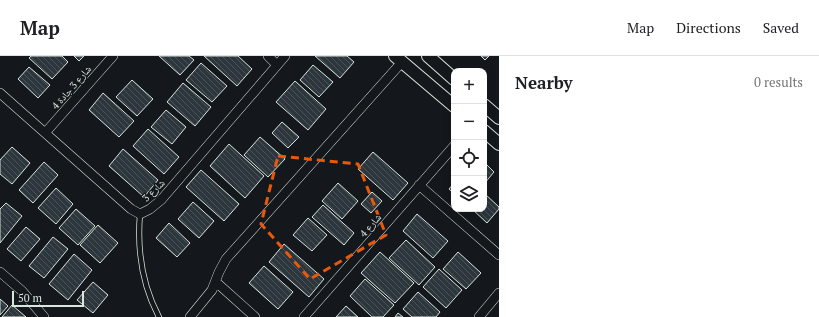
<!DOCTYPE html>
<meta charset="utf-8">
<style>
:root{--surface:#fff;--page:#f6f6f6;--text:#202124;--muted:#757577;--line:#e0e0e0}
body{margin:0;font-family:"PT Serif","Noto Naskh Arabic",serif;background:var(--page);color:var(--text)}
.controls{position:absolute;right:12px;top:12px;display:grid;overflow:hidden;border-radius:8px;box-shadow:0 2px 10px #0003}
.controls button{width:36px;height:36px;display:grid;place-items:center;padding:0;border:0;border-bottom:1px solid var(--line);background:var(--surface);color:var(--text);font:20px sans-serif}
.scale{position:absolute;left:12px;bottom:10px;width:72px;box-sizing:border-box;padding-left:4px;border:2px solid #d8e6dc;border-top:0;font-size:11px;line-height:14px;white-space:nowrap;color:#d8e6dc;-webkit-text-stroke:3px #14181c;paint-order:stroke}
.list{margin:0;padding:0;list-style:none}
h2{display:flex;justify-content:space-between;align-items:center;height:52px;margin:0;padding:0 16px;font-size:17px}
h2 small{font-size:13px;font-weight:400;color:var(--muted)}
.icon{flex:none;width:22px;height:22px;fill:none;stroke:currentColor;stroke-width:2;stroke-linecap:round;stroke-linejoin:round}
.map{position:relative;flex:none;width:499px;height:261px;overflow:hidden}
header{display:flex;align-items:center;gap:24px;box-sizing:border-box;height:56px;padding:0 20px;background:var(--surface);border-bottom:1px solid var(--line)}
header strong{font-size:19px}
nav{display:flex;gap:22px;margin-inline-start:auto;font-size:14px}
main{display:flex}
aside{flex:1;background:var(--surface)}
.map>svg:first-child{display:block}
.building{fill:url(#building-back-hatch);stroke:#d8e6dc}
.lines{fill:none;stroke-linecap:round;stroke-linejoin:round}
.lane-casing{stroke:#d8e6dc;stroke-width:6}
.street-casing{stroke:#d8e6dc;stroke-width:10}
.secondary-casing{stroke:#d8e6dc;stroke-width:14}
.lane{stroke:#14181c;stroke-width:4.5}
.street{stroke:#14181c;stroke-width:9}
.secondary{stroke:#14181c;stroke-width:12}
.marked{fill:none;stroke:#e8590c;stroke-width:3;stroke-dasharray:8 5;stroke-linejoin:round}
.labels{text-anchor:middle;stroke-width:3;stroke-linejoin:round;paint-order:stroke}
.street-label{font-size:10px;fill:#d8e6dc;stroke:#14181c}
</style>
<header>
<strong>Map</strong>
<nav><a>Map</a><a>Directions</a><a>Saved</a></nav>
</header>
<main>
<div class="map">
<svg width="499" height="261" viewBox="0 0 499 261">
<defs>
<pattern id="building-back-hatch" width="6" height="6" patternUnits="userSpaceOnUse"><rect width="6" height="6" fill="#2c363c"/><path d="M-1 5l2 2M0 0l6 6M5-1l2 2" fill="none" stroke="#4a5358"/></pattern>
</defs>
<rect width="100%" height="100%" fill="#14181c"/>
<path class="building" d="M31,0H62L68,6L52,23L29,2Z
M74,0H84L79,5Z
M159,0H189L194,4L180,19Z
M204,0H238L252,13L237,30Z
M315,0H347L354,6L340,22Z
M481,0H489L485,4Z
M201,7L227,30L212,46L186,24Z
M313,9L333,26L319,41L300,24Z
M29,11L50,29L38,42L18,23Z
M132,24L153,43L137,60L116,41Z
M295,25L326,53L308,74L276,46Z
M183,27L211,51L195,70L167,46Z
M103,37L134,65L119,81L89,54Z
M166,54L186,71L172,88L151,71Z
M282,66L299,81L288,92L272,77Z
M148,73L179,101L164,118L133,90Z
M260,81L285,103L268,121L244,99Z
M229,88L264,120L245,142L210,110Z
M12,91L30,107L12,128L0,118V104Z
M123,93L158,124L144,141L109,110Z
M373,96L408,127L393,144L358,113Z
M44,106L58,119L33,147L19,134Z
M484,106L494,116L484,128Z
M201,114L239,148L224,165L186,131Z
M338,127L358,145L342,163L322,145Z
M454,127V138L449,133Z
M56,132L73,148L56,168L38,152Z
M372,136L382,145L371,157L361,148Z
M485,138L499,151V153L487,167L472,153H484Z
M193,146L214,165L199,182L178,163Z
M6,147L22,160L0,187V153Z
M323,149L354,177L344,189L312,161Z
M76,153L95,170L78,189L59,172Z
M417,158L448,185L433,202L403,175Z
M308,162L327,179L312,195L293,179Z
M169,167L190,187L177,201L156,182Z
M98,169L118,187L100,207L80,189Z
M26,171L40,183L21,205L7,193Z
M53,181L68,193L44,222L29,210Z
M406,184L435,211L419,229L389,202Z
M284,188L324,223L309,241L269,206Z
M380,196L414,227L395,247L361,217Z
M458,196L481,217L466,233L443,213Z
M74,198L92,214L68,244L49,228Z
M264,210L293,236L278,253L249,227Z
M439,213L462,234L446,252L423,231Z
M365,223L394,249L383,261H372L350,240Z
M93,226L108,239L93,257L77,244Z
M418,236L440,256L436,261H412L403,253Z
M0,243L8,250L0,259Z
M12,249L26,261H2Z
M346,250L358,261H336Z
M398,257L403,261H395Z"/>
<g class="lines">
<defs>
<path id="lane" d="M140,158C137,194 142,229 159,261"/>
<path id="street" d="M268,0L277,9
M0,37L131,153L140,158L150,153L161,144L285,0
M45,77L113,0
M419,129L499,199
M0,216L22,235L44,261
M216,226L255,261
M190,261L212,234L219,216L226,203L402,6
M304,261L454,90
M479,261L499,237"/>
<path id="secondary" d="M395,0L454,50
M428,0L454,23
M484,49L499,62
M484,75L499,88"/>
</defs>
<use href="#lane" class="lane-casing"/>
<use href="#street" class="street-casing"/>
<use href="#secondary" class="secondary-casing"/>
<use href="#lane" class="lane"/>
<use href="#street" class="street"/>
<use href="#secondary" class="secondary"/>
</g>
<path class="marked" d="M278,100L358,108L386,179L310,223L261,168Z"/>
<g class="labels">
<g class="street-label">
<text transform="translate(71 31) rotate(-49)" y="4">شارع 3 جادة 4</text>
<text transform="translate(153 134) rotate(-44)" y="4">شارع 3</text>
<text transform="translate(370 169) rotate(-49)" y="4">شارع 4</text>
</g>
</g>
</svg>
<div class="controls">
<button>+</button>
<button>−</button>
<button><svg class="icon" aria-label="locate" viewBox="0 0 24 24"><circle cx="12" cy="12" r="6"/><path d="M12 2v4M12 18v4M2 12h4M18 12h4"/></svg></button>
<button><svg class="icon" aria-label="layers" viewBox="0 0 24 24"><path d="M12 4l9 5-9 5-9-5zM3 14l9 5 9-5"/></svg></button>
</div>
<div class="scale">50 m</div>
</div>
<aside>
<h2>Nearby<small>0 results</small></h2>
<ul class="list">
</ul>
</aside>
</main>
